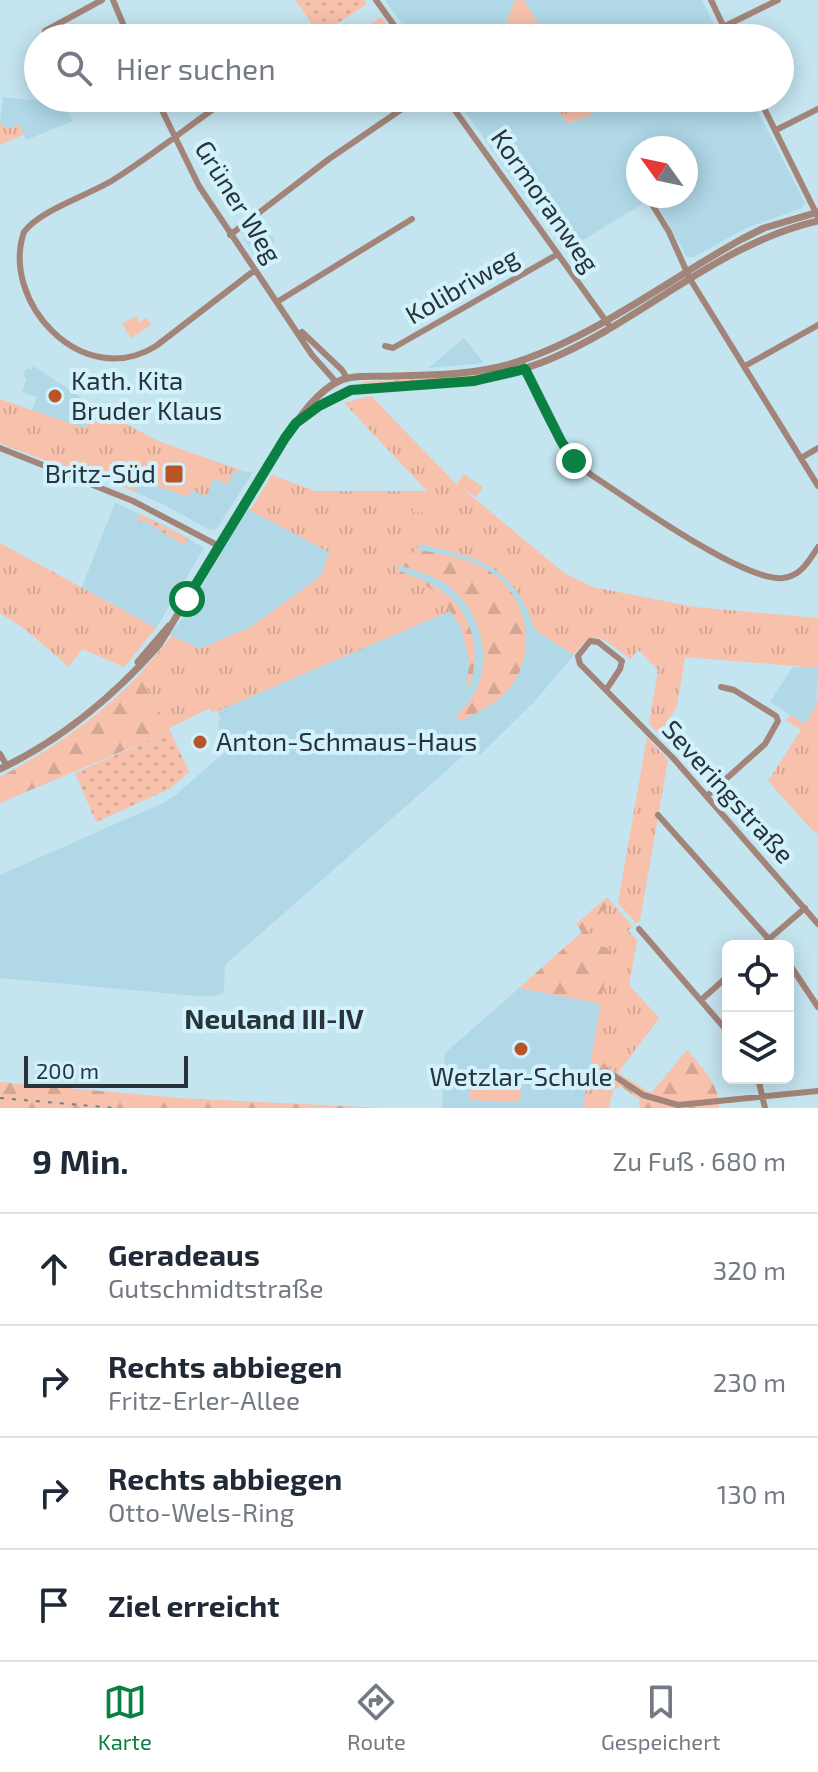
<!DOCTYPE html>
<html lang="de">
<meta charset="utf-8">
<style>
:root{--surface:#fff;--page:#f6f6f7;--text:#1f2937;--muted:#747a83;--line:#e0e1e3;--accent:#0b8043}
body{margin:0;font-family:"Exo 2",sans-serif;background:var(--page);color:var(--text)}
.controls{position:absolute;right:24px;bottom:24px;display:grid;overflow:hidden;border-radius:12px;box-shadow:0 4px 20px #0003}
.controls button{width:72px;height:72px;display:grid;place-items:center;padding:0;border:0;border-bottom:2px solid var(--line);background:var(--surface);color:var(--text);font:40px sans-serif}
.compass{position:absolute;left:626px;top:136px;width:72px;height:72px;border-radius:50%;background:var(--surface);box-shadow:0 4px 20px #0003;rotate:303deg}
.scale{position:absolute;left:24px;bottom:20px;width:164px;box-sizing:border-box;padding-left:8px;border:4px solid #283439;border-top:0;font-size:22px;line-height:28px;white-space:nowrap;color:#283439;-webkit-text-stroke:6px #d1f2fd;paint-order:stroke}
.stop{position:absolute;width:24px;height:24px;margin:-18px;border:6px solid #0b8043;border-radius:50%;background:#fff}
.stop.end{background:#0b8043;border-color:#fff;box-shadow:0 2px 8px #0008}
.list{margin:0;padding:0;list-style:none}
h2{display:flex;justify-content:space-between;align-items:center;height:104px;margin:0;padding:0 32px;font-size:34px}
h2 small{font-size:26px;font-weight:400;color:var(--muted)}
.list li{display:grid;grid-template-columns:52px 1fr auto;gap:24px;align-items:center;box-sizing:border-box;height:112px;padding:0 32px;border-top:2px solid var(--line)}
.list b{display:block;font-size:30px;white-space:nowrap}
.list p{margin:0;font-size:26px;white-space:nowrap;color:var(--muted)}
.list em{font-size:26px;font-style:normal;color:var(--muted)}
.icon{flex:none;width:44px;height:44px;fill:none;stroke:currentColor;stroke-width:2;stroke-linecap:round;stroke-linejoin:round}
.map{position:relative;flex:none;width:818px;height:1108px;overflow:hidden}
.search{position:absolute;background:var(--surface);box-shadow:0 4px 20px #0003;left:24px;right:24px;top:24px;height:88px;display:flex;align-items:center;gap:20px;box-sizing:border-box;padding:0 28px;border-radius:44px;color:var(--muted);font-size:30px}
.sheet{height:552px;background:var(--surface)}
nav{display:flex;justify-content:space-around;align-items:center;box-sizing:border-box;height:112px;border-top:2px solid var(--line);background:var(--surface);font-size:22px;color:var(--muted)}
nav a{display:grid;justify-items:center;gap:4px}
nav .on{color:var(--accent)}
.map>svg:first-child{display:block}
.built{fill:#b0d8e7}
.grass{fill:url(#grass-dots)}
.forest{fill:url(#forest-firs)}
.park{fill:url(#park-tufts)}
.pitch{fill:#f7c1ab}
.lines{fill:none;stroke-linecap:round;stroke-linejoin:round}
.minor{stroke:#a28478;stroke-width:6}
.tertiary{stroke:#a28478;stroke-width:7}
.rail{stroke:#6c8189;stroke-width:2;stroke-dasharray:4 8;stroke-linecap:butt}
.route{stroke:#0b8043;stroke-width:10}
.poi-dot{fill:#ba5426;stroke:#d1f2fd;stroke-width:3}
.labels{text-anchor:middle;stroke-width:8;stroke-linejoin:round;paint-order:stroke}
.street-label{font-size:26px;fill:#283439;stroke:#d1f2fd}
.poi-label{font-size:26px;fill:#283439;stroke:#d1f2fd;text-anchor:start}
.neighbourhood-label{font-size:28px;font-weight:bold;fill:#283439;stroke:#d1f2fd}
</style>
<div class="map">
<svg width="818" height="1108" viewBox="0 0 818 1108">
<defs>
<pattern id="grass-dots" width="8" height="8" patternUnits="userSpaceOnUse" patternTransform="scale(2)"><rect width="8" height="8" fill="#f7c1ab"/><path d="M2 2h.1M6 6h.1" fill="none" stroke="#d4a694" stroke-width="1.8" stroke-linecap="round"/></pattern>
<pattern id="forest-firs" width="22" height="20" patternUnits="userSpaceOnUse" patternTransform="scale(2)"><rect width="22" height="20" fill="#f7c1ab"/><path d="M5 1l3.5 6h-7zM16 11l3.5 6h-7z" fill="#d4a694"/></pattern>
<pattern id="park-tufts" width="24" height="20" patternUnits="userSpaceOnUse" patternTransform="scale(2)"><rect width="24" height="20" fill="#f7c1ab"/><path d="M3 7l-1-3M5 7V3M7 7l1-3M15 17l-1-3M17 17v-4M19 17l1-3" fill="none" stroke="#d4a694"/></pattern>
</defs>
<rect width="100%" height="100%" fill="#c4e4f0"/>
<path class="built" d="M385,0H702L721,38H412Z
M3,97L28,100L61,98L73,121L26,140L19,124L8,129L0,124Z
M455,98H751L805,203L802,208L746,228L694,257H687L653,196H686V148H638V191L635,193L642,204L565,251Z
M259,219L275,241L256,255L244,239L243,231Z
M464,338L484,363L428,368L449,351Z
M34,366L96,408L85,428L32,411L37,397L22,392L27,378L23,376L25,371L27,368L31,370Z
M233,471L253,472L217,528L210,530L163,504L119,485L125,473L188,497L191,490Z
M115,503L164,525L204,548L156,628L82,587Z
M248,508L330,552L321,576L251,627L200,649L169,635L183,618Z
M419,544L468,555L499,572L518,591L528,608L535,630L574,655L534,702L480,755L472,748L225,965L224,993L213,996H197L0,978V875L163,803L177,794L228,749L219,730L218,722L221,720L217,711L450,611L396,573L399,564Z
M793,667L818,668L816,707L805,725L770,702Z
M519,988L601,1003L583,1108H442L445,1053Z"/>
<path class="grass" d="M295,0H364L367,4L315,38H311V22Z
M381,17L396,38H351Z
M509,367L510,371L483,377L361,387V382L454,377Z
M140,514L188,538L184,545L143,520L139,524L138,520Z
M170,731L189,772L169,789L96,822L75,773Z"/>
<path class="forest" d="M419,544L418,550C442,554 468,557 489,571C529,596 539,655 507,691C494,705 477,713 460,721L456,717C464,707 474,697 478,686C492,651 477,606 446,584C433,575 415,571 400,565L397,570C410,576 426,580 438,588C474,611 483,654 467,693L469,660L461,627L450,611L217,711L209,708L169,728L170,731L0,803V777C69,740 124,699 172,636L200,649L251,627L321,576L330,552Z
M607,897L632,926L628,931L637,940L629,985L659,1018L618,1073L651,1093L687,1050C701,1067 720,1084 719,1108H640L639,1099L620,1086L613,1090L609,1108H583L601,1004L519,988L582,932L576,924Z
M0,1082L179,1098L385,1108H0Z"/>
<path class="park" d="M515,0H524L547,38H508L503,30Z
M550,98H584L593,114L568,124Z
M0,124L8,129L19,124L24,134L0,145Z
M136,316L140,322L147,318L151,325L131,338L122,324Z
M371,396L457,485L464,474L483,487L476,497L462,488L564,573L593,587L694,607L818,618V668L685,657L677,706L659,734L649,724L658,670L638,650L631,659C607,643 595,623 574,655L535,630C515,566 479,557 419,544C415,557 400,560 396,573L430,588L450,610L217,711L212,712L209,708L169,728L170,731L139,675L172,636L200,649L251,627L321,576L329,552L250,510L272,475L315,491H427L344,403Z
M0,399L84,428L96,408L158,441L246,472L233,471L229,484L213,479L207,496L191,490L188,497L140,480L135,492L73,467L71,470L0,443Z
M0,543L156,628L124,667L82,649L69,667L26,630L0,613Z
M818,696V834L811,829L768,781L801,730L786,720L790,715L805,724L815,707Z
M647,737L668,760L640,920L636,923L618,903Z
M612,903L632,926L628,931L637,940L629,985L659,1018L617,1073L592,1054L610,949L599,945L587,929L589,923Z
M591,1063L613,1080L608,1108H583Z"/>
<path class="pitch" d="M413,496H432V513L413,512Z
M557,608L580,613L577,625L554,620Z
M470,1070L522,1072L520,1102L469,1100Z"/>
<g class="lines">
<path class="minor" d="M113,0L129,38
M376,0L403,38
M711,0L729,38
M723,27L778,0
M44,38L45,31L102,0
M56,38L61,23
M156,98L199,186L312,355L336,382
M229,98C190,125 153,155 113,180C89,195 40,210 24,232C0,301 82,392 156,346L255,270
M446,98L608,324
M759,98L818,217
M776,130L818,109
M647,196L669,232L690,279L818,486
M230,235L329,159L418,98
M277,302L412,219
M302,332L342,370L347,378
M385,346L393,348L558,254
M521,360C536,397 558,450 590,474C625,497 745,583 783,578C801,576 809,561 818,547
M745,366L818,325
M0,448L133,501L219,546
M801,458L818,448
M606,690L620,669L622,661L598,642L590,641L578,656L580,664L674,759L818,924
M0,754L7,766
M707,796L765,744L778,721L776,716L734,690L721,687
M658,815L775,946
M639,929L728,1032
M761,946L805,908
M788,962L818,1007
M701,1000L728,976
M607,1071L643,1095L678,1105L818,1091
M758,1078L765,1108"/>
<path class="tertiary" d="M304,417L332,398L351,390C418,384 485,386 548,360C642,321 717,244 818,221
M138,662L169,626
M0,769C61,740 114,696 159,645L285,438C299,418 316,392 339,381C354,374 376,377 393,376C431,375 470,375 507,365C586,343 669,279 742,239L764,228L818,212"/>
<path class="rail" d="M0,1098L115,1108"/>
</g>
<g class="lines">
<path class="route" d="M187,599L285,438L296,423L319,406L351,390L474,381L525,369L561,441L574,461"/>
</g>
<g class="poi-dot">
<circle cx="55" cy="396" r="8"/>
<rect x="164" y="464" width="20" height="20" rx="4"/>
<circle cx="200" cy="742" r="8"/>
<circle cx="521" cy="1049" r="8"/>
</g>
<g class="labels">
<g class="street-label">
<text transform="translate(545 201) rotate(55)" y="9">Kormoranweg</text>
<text transform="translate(238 202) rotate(58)" y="9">Grüner Weg</text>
<text transform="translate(462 286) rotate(-30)" y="9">Kolibriweg</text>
<text transform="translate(728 792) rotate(48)" y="9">Severingstraße</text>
</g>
<g class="poi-label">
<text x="71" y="390">Kath. Kita<tspan x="71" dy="30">Bruder Klaus</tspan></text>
<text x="156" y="483" text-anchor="end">Britz-Süd</text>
<text x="216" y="751">Anton-Schmaus-Haus</text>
<text x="521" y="1086" text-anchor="middle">Wetzlar-Schule</text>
</g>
<g class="neighbourhood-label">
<text x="274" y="1029">Neuland III-IV</text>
</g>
</g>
</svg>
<div class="controls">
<button><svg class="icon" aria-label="locate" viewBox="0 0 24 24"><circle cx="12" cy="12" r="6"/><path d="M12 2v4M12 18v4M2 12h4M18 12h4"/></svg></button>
<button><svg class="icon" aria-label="layers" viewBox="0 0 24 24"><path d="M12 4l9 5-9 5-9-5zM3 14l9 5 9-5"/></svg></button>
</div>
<svg class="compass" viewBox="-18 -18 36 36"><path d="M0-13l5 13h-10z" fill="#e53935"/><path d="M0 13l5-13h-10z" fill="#747a83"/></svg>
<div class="scale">200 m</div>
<div class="stop" style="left:187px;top:599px"></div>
<div class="stop end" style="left:574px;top:461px"></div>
<div class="search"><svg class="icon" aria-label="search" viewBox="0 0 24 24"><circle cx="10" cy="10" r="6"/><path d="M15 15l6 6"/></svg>Hier suchen</div>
</div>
<section class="sheet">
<h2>9 Min.<small>Zu Fuß · 680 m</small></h2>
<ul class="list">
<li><svg class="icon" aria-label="ahead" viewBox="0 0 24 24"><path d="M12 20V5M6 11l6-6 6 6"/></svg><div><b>Geradeaus</b><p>Gutschmidtstraße</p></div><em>320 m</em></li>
<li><svg class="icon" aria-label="right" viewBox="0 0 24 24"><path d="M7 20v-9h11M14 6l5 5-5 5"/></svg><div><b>Rechts abbiegen</b><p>Fritz-Erler-Allee</p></div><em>230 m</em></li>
<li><svg class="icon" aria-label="right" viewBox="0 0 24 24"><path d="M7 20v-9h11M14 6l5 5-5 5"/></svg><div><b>Rechts abbiegen</b><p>Otto-Wels-Ring</p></div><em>130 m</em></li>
<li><svg class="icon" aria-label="arrive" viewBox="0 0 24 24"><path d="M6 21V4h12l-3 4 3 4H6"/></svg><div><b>Ziel erreicht</b></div></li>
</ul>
</section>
<nav>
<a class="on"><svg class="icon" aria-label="map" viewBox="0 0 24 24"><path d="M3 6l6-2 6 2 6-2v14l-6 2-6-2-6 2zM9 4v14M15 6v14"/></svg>Karte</a>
<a><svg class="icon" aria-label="directions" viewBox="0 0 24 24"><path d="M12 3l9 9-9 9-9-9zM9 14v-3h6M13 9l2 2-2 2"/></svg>Route</a>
<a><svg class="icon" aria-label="saved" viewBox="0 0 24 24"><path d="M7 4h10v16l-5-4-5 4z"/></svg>Gespeichert</a>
</nav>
